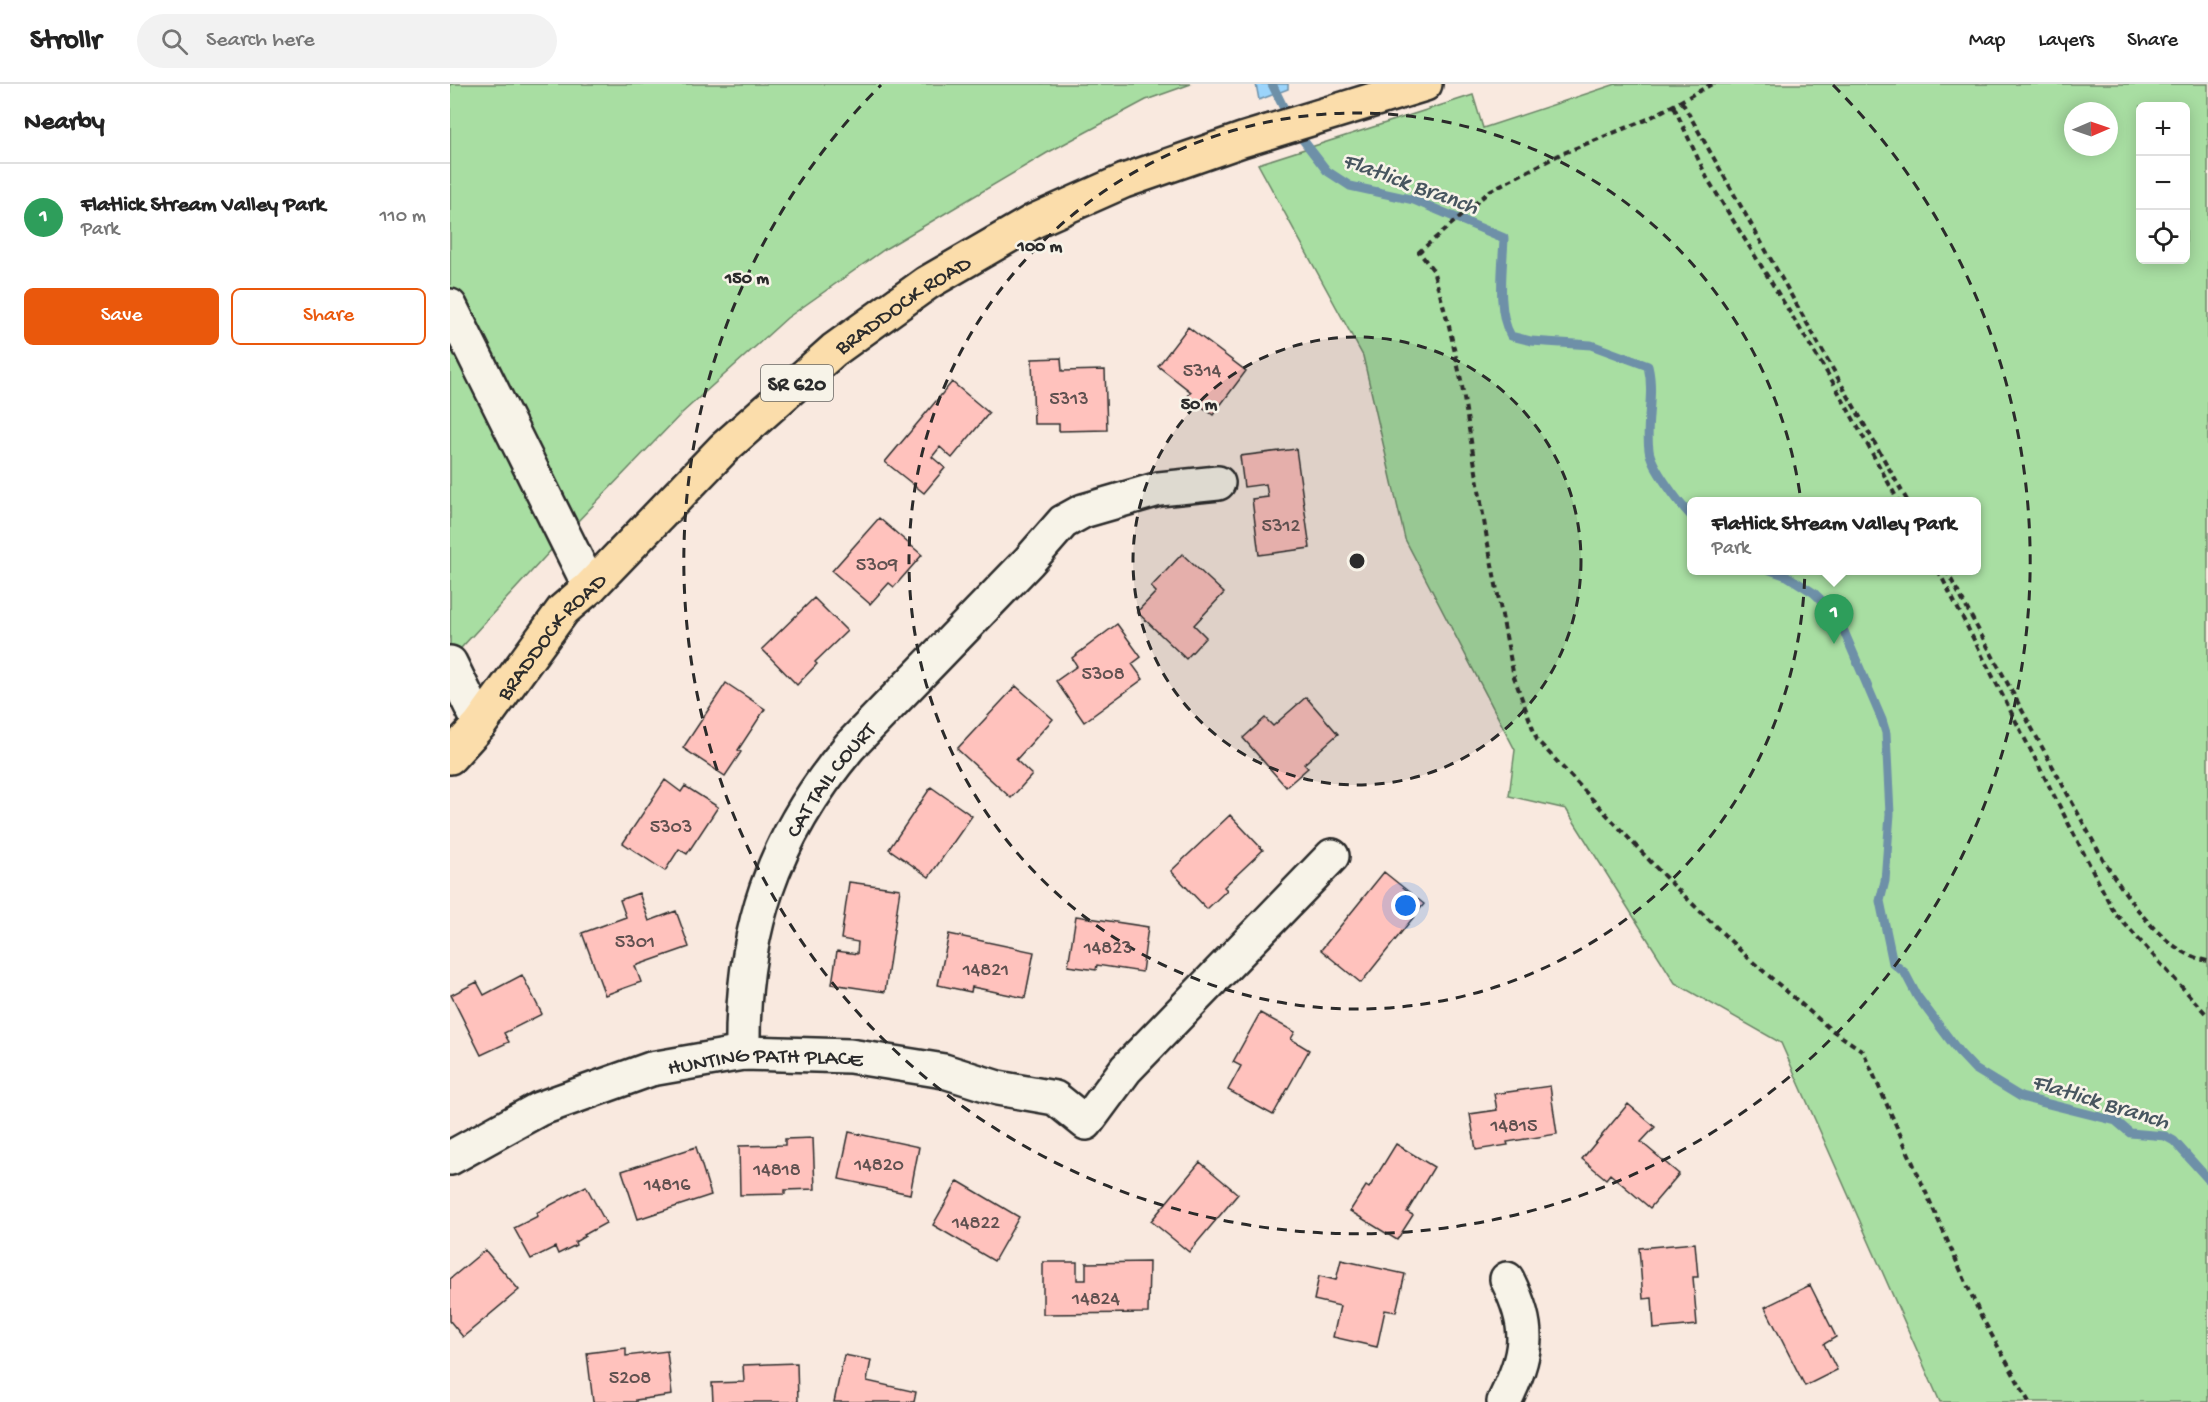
<!DOCTYPE html>
<meta charset="utf-8">
<style>
:root{--surface:#fff;--page:#f2f2f2;--text:#222;--muted:#767676;--line:#e0e0e0;--accent:#ea580c}
body{margin:0;font-family:"Gochi Hand",sans-serif;background:var(--page);color:var(--text)}
.controls{position:absolute;right:18px;top:18px;display:grid;overflow:hidden;border-radius:9px;box-shadow:0 3px 15px #0003}
.controls button{width:54px;height:54px;display:grid;place-items:center;padding:0;border:0;border-bottom:2px solid var(--line);background:var(--surface);color:var(--text);font:30px sans-serif}
.compass{position:absolute;left:1614px;top:18px;width:54px;height:54px;border-radius:50%;background:var(--surface);box-shadow:0 3px 15px #0003;rotate:88deg}
.you{position:absolute;left:956px;top:822px;width:21px;height:21px;margin:-15px;border:4px solid #fff;border-radius:50%;background:#1a73e8;box-shadow:0 0 0 9px #1a73e833}
.badge{display:grid;place-items:center;width:39px;height:39px;border-radius:50%;background:var(--accent);color:#fff;font-size:20px;font-weight:700}
.pin{position:absolute;translate:-50% -50px;filter:drop-shadow(0 2px 3px #0008)}
.pin::after{content:'';position:absolute;top:32px;width:21px;height:18px;background:inherit;clip-path:polygon(0 0,100% 0,50% 100%)}
.popup{position:absolute;left:1237px;top:413px;width:294px;height:78px;box-sizing:border-box;display:grid;place-content:center;border-radius:9px;background:var(--surface);filter:drop-shadow(0 2px 4px #0005);font-size:20px;white-space:nowrap;color:var(--muted)}
.popup b{font-size:22px;color:var(--text)}
.popup::after{content:'';position:absolute;left:50%;top:100%;margin-left:-12px;border:12px solid transparent;border-top-color:var(--surface)}
.list{margin:0;padding:0;list-style:none}
h2{display:flex;justify-content:space-between;align-items:center;height:78px;margin:0;padding:0 24px;font-size:26px}
h2 small{font-size:20px;font-weight:400;color:var(--muted)}
.list li{display:grid;grid-template-columns:39px 1fr auto;gap:18px;align-items:center;box-sizing:border-box;height:108px;padding:0 24px;border-top:2px solid var(--line)}
.list b{display:block;font-size:22px;white-space:nowrap}
.list p{margin:0;font-size:20px;white-space:nowrap;color:var(--muted)}
.list em{font-size:20px;font-style:normal;color:var(--muted)}
.actions{display:flex;gap:12px;padding:18px 24px}
.actions a{flex:1;padding:14px 0;border:2px solid var(--accent);border-radius:9px;text-align:center;font-size:21px;color:var(--accent)}
.actions .main{background:var(--accent);color:#fff}
.icon{flex:none;width:33px;height:33px;fill:none;stroke:currentColor;stroke-width:2;stroke-linecap:round;stroke-linejoin:round}
.map{position:relative;flex:none;width:1758px;height:1318px;overflow:hidden}
header{display:flex;align-items:center;gap:36px;box-sizing:border-box;height:84px;padding:0 30px;background:var(--surface);border-bottom:2px solid var(--line)}
header strong{font-size:28px}
nav{display:flex;gap:33px;margin-inline-start:auto;font-size:21px}
.search{width:420px;height:54px;background:var(--page);display:flex;align-items:center;gap:15px;box-sizing:border-box;padding:0 21px;border-radius:33px;color:var(--muted);font-size:22px}
main{display:flex}
aside{flex:1;background:var(--surface)}
.map>svg:first-child{display:block}
.green{fill:#a8dea2;stroke:#6a8466;stroke-width:1.5;fill-rule:evenodd}
.water{fill:#9bd4fb;stroke:#6e90a8;stroke-width:1.5}
.lines{fill:none;stroke-linecap:round;stroke-linejoin:round}
.stream{stroke:#6e90a8;stroke-width:9}
.building{fill:#ffc2bd;stroke:#2b2b2b;stroke-width:1.5}
.minor-casing{stroke:#2b2b2b;stroke-width:38}
.major-casing{stroke:#2b2b2b;stroke-width:38}
.path{stroke:#2b2b2b;stroke-width:4;stroke-dasharray:6 4.5;stroke-linecap:butt}
.minor{stroke:#f7f3e8;stroke-width:33}
.major{stroke:#fbddab;stroke-width:33}
.ring{fill:none;stroke:#2b2b2b;stroke-width:3;stroke-dasharray:10 8}
.labels{text-anchor:middle;stroke-width:5;stroke-linejoin:round;paint-order:stroke}
.number-label{font-size:20px;fill:#605150}
.shield{fill:#f7f3e8;stroke:#686764;stroke-width:1.5}
.shield-label{font-size:21px;font-weight:bold;fill:#2b2b2b}
.street-label{font-size:22px;fill:#2b2b2b;stroke:#f7f3e8}
.water-label{font-size:24px;font-style:italic;fill:#47555f;stroke:#f7f3e8}
.centre{fill:#2b2b2b;stroke:#f7f3e8;stroke-width:3}
.ring-label{font-size:18px;text-anchor:middle;font-weight:bold;fill:#2b2b2b;stroke:#f7f3e8;stroke-width:5;stroke-linejoin:round;paint-order:stroke}
</style>
<header>
<strong>Strollr</strong>
<div class="search"><svg class="icon" aria-label="search" viewBox="0 0 24 24"><circle cx="10" cy="10" r="6"/><path d="M15 15l6 6"/></svg>Search here</div>
<nav><a>Map</a><a>Layers</a><a>Share</a></nav>
</header>
<main>
<aside>
<h2>Nearby<small></small></h2>
<ul class="list">
<li><span class="badge" style="background:#2e9e5b">1</span><div><b>Flatlick Stream Valley Park</b><p>Park</p></div><em>110 m</em></li>
</ul>
<div class="actions"><a class="main">Save</a><a>Share</a></div>
</aside>
<div class="map">
<svg width="1758" height="1318" viewBox="0 0 1758 1318">
<rect width="100%" height="100%" fill="#f9e9df"/>
<filter id="ink" filterUnits="userSpaceOnUse"><feTurbulence type="fractalNoise" baseFrequency=".0167" numOctaves="2"/><feDisplacementMap in="SourceGraphic" scale="12" xChannelSelector="R" yChannelSelector="G"/><feConvolveMatrix kernelMatrix="1 2 1 2 8 2 1 2 1" color-interpolation-filters="sRGB"/></filter>
<g filter="url(#ink)">
<path class="green" d="M0,0H741L696,16L597,69L435,165L337,234L232,329L126,439L0,576Z
M1166,0H1758V1318H1490L1331,959L1225,899L1116,725L1059,712L1065,666L955,455L913,272L808,80L1023,11L1033,44ZM1736,22V176H1690V22ZM1623,27H1659V63H1623ZM1242,418H1526V486H1242Z"/>
<path class="water" d="M806,0H838V5L809,16Z"/>
<g class="lines">
<path class="stream" d="M822,0L843,43L877,87L900,102L964,116L1054,154C1053,182 1046,227 1061,252L1081,257L1141,261L1198,282C1205,311 1195,338 1199,366C1201,383 1230,420 1242,433
M1320,486L1337,492L1364,509L1387,531L1432,636L1436,649L1440,730L1435,797L1430,817L1443,879L1455,889L1467,912L1509,968L1525,985L1571,1013L1666,1037L1680,1049L1715,1052L1724,1057L1758,1095"/>
</g>
<path class="building" d="M738,243L796,287L763,331L738,312L741,308L708,282Z
M611,274L612,287L655,286L657,346L609,347V340H584L582,275Z
M502,298L539,329L502,374L490,363L482,373L495,384L474,409L435,378Z
M846,365L860,464L809,471L802,415L818,413L816,400L794,403L790,372Z
M429,434L472,471L444,503L439,499L420,520L382,487Z
M732,470L774,509L744,541L756,553L736,575L687,528L706,508L701,503Z
M364,514L397,547L365,578L367,580L347,601L312,565Z
M667,540L691,573L682,580L693,595L634,638L606,597L627,582L622,574Z
M276,599L315,625L288,666L291,668L275,692L233,664Z
M566,602L603,635L566,676L582,691L561,714L507,665Z
M856,613L888,650L854,680L858,684L836,703L793,654L815,634L823,642Z
M215,696L231,708L235,702L268,723L237,770L229,765L215,787L173,759Z
M481,703L522,732L479,793L439,765Z
M780,731L813,766L774,803L777,806L757,825L721,787Z
M934,788L974,820L911,899L871,866Z
M399,798L450,805L435,908L382,900L387,867L407,870L408,858L391,855Z
M189,809L199,837L226,827L239,863L185,882L191,898L155,911L132,849L176,833L170,816Z
M626,832L698,843L692,888L647,881L646,886L618,882Z
M499,850L584,868L575,914L522,903L521,908L488,901Z
M72,891L92,930L54,949L59,958L31,971L1,911L27,898L34,911Z
M810,929L845,948L841,955L859,966L823,1031L778,1006L791,982L783,978Z
M1100,1002L1107,1050L1057,1058L1058,1061L1026,1066L1020,1030L1047,1026L1044,1010Z
M1178,1020L1205,1043L1191,1058L1229,1090L1200,1124L1160,1090L1156,1095L1132,1075Z
M399,1048L469,1063L460,1110L389,1095Z
M363,1054L365,1105L335,1106V1110L290,1111L289,1062L335,1061V1055Z
M946,1060L984,1083L957,1128L963,1131L947,1156L900,1127L916,1102L919,1104Z
M246,1063L261,1111L188,1135L172,1087Z
M750,1078L788,1110L739,1168L701,1137Z
M508,1097L569,1133L544,1177L483,1141Z
M136,1102L156,1139L134,1151L135,1152L125,1158L126,1161L108,1170L105,1163L81,1175L64,1144L88,1132L86,1129Z
M1245,1159L1248,1193H1243L1247,1241L1204,1245L1202,1214L1193,1215L1189,1164Z
M35,1166L69,1206L13,1253L0,1237V1195Z
M891,1176L955,1190L946,1228L935,1226L927,1263L883,1253L890,1222L864,1216L869,1192L886,1196Z
M593,1178H627V1196H636V1179L699,1178L698,1229L593,1230Z
M1360,1201L1386,1253L1374,1260L1387,1286L1355,1302L1315,1223Z
M176,1264V1272L217,1267L222,1311L186,1316V1318H143L137,1269Z
M394,1271L421,1276L417,1297L466,1308L464,1318H384Z
M347,1279L348,1318H263L262,1299L294,1298L293,1281Z"/>
<g class="lines">
<defs>
<g id="minor">
<path d="M0,222L140,503"/>
<path d="M0,579L30,640"/>
<path id="s1" d="M293,969C291,848 322,755 400,662L579,477L613,438L633,427L709,405L768,399"/>
<path id="s2" d="M0,1074L89,1025L201,985L293,969L400,972L494,987L548,1004L605,1014L636,1039L676,985L882,772"/>
<path d="M1054,1318C1078,1268 1082,1246 1057,1195"/>
</g>
<g id="major">
<path id="s3" d="M0,673L30,640L113,526L140,503L274,364L384,266L477,199L584,137L674,97L792,56L975,0"/>
</g>
</defs>
<use href="#minor" class="minor-casing"/>
<use href="#major" class="major-casing"/>
<path class="path" d="M1262,0L1198,35L1111,70L1041,106L969,168L983,186L999,242L1011,296L1037,455L1064,593L1087,656L1214,792L1296,872L1380,945L1413,967L1530,1230L1579,1318
M1232,18L1458,418
M1224,23L1257,94L1384,300L1449,418
M1488,486L1664,828L1758,932
M1496,486L1655,779C1679,815 1713,869 1758,877"/>
<use href="#minor" class="minor"/>
<use href="#major" class="major"/>
</g>
</g>
<circle cx="907" cy="477" r="224" fill="#2b2b2b" fill-opacity=".12"/>
<g class="ring">
<circle cx="907" cy="477" r="224"/>
<circle cx="907" cy="477" r="448"/>
<path d="M1383 1A673 673 0 1 1 431 1"/>
</g>
<g class="labels">
<g class="number-label">
<text x="752" y="292">5314</text>
<text x="619" y="320">5313</text>
<text x="831" y="447">5312</text>
<text x="427" y="486">5309</text>
<text x="653" y="595">5308</text>
<text x="221" y="748">5303</text>
<text x="185" y="863">5301</text>
<text x="658" y="869">14823</text>
<text x="536" y="891">14821</text>
<text x="1064" y="1047">14815</text>
<text x="429" y="1086">14820</text>
<text x="327" y="1091">14818</text>
<text x="217" y="1106">14816</text>
<text x="526" y="1144">14822</text>
<text x="646" y="1220">14824</text>
<text x="180" y="1299">5208</text>
</g>
<rect class="shield" x="311" y="281" width="72" height="36" rx="4.5"/>
<g class="shield-label">
<text x="347" y="306">SR 620</text>
</g>
<g class="street-label">
<text dy="8" stroke="none"><textPath href="#s3" startOffset="644">BRADDOCK ROAD</textPath></text>
<text dy="8" stroke="none"><textPath href="#s3" startOffset="158">BRADDOCK ROAD</textPath></text>
<text dy="8" stroke="none"><textPath href="#s1" startOffset="294">CAT TAIL COURT</textPath></text>
<text dy="8" stroke="none"><textPath href="#s2" startOffset="336">HUNTING PATH PLACE</textPath></text>
</g>
<g class="water-label">
<text transform="translate(961 98) rotate(20)" y="8">Flatlick Branch</text>
<text transform="translate(1651 1016) rotate(17)" y="8">Flatlick Branch</text>
</g>
</g>
<circle cx="907" cy="477" r="9" class="centre"/>
<g class="ring-label">
<text x="590" y="167">100 m</text>
<text x="297" y="199">150 m</text>
<text x="749" y="325">50 m</text>
</g>
</svg>
<div class="controls">
<button>+</button>
<button>−</button>
<button><svg class="icon" aria-label="locate" viewBox="0 0 24 24"><circle cx="12" cy="12" r="6"/><path d="M12 2v4M12 18v4M2 12h4M18 12h4"/></svg></button>
</div>
<svg class="compass" viewBox="-18 -18 36 36"><path d="M0-13l5 13h-10z" fill="#e53935"/><path d="M0 13l5-13h-10z" fill="#767676"/></svg>
<div class="you"></div>
<div class="pin badge" style="left:1384px;top:560px;background:#2e9e5b">1</div>
<div class="popup"><b>Flatlick Stream Valley Park</b>Park</div>
</div>
</main>
